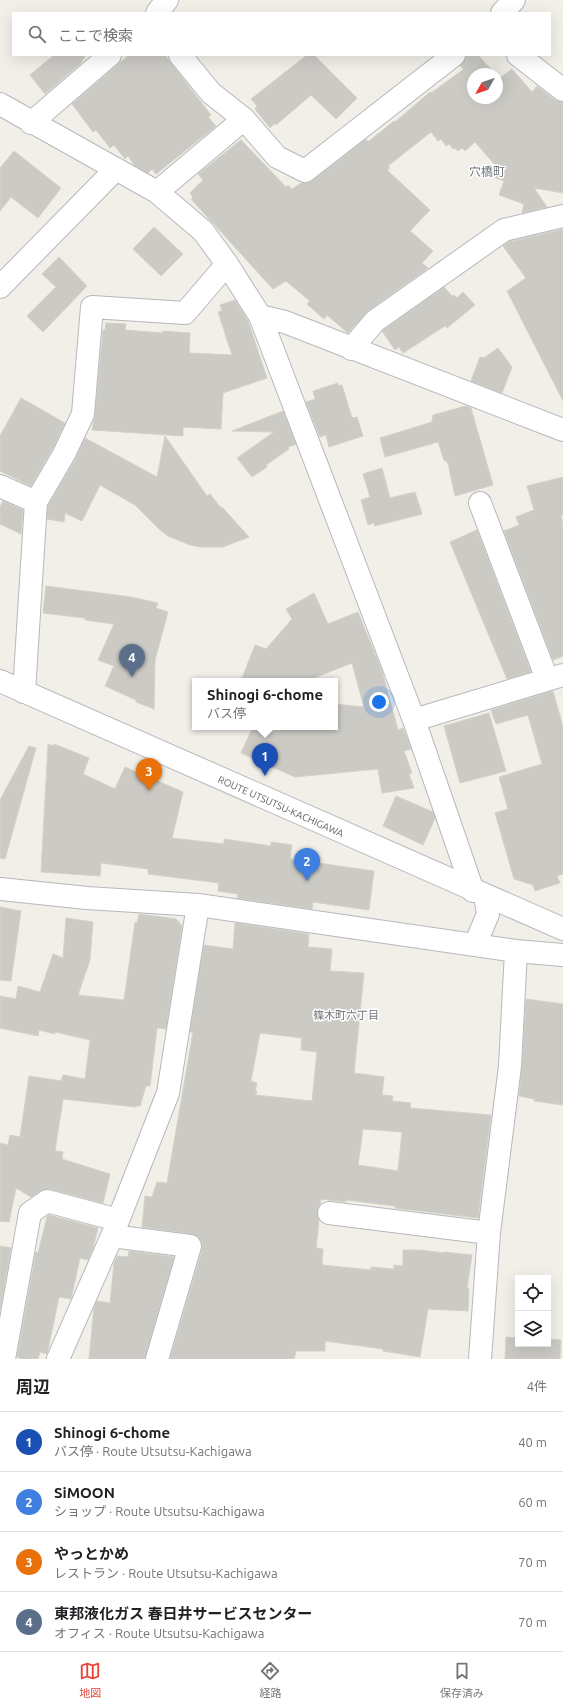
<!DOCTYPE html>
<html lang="ja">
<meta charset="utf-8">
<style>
:root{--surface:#fff;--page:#f2f2f2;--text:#202124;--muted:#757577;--line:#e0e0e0;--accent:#ea4335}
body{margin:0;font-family:Ubuntu,"Noto Sans JP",sans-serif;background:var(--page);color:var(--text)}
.controls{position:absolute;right:12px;bottom:12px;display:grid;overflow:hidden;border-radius:0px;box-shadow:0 4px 16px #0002}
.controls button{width:36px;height:36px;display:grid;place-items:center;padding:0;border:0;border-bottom:1px solid var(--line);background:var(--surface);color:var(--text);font:20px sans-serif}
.compass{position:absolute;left:467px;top:68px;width:36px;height:36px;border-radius:50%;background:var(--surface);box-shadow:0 4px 16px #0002;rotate:230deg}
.you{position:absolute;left:379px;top:702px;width:14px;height:14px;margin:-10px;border:3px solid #fff;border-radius:50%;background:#1a73e8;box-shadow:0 0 0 6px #1a73e833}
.badge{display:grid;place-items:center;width:26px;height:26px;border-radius:50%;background:var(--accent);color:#fff;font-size:13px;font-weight:700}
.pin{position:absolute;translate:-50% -33px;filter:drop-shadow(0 1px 2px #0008)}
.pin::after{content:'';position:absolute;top:21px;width:14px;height:12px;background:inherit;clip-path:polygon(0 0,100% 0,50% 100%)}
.popup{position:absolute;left:192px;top:678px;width:146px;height:52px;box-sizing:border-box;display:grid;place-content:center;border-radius:0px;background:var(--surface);filter:drop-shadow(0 1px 3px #0005);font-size:13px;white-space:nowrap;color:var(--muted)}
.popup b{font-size:15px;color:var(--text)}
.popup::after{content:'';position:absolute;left:50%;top:100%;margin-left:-8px;border:8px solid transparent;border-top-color:var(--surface)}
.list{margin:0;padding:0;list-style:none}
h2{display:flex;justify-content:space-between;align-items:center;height:52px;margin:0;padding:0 16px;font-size:17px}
h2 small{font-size:13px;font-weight:400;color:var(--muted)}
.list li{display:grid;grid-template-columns:26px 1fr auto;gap:12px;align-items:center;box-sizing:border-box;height:60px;padding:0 16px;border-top:1px solid var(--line)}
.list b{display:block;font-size:15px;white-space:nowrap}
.list p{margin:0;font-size:13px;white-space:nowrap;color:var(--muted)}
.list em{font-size:13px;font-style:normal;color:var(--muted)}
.icon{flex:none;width:22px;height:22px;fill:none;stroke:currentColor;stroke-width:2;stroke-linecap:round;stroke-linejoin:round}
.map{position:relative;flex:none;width:563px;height:1359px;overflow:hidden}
.search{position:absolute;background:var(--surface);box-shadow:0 4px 16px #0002;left:12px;right:12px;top:12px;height:44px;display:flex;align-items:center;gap:10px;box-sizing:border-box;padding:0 14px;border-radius:0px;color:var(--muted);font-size:15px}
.sheet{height:292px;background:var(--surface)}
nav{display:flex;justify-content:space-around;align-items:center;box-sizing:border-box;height:56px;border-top:1px solid var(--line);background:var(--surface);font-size:11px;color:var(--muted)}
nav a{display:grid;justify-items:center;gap:2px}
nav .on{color:var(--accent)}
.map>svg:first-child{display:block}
.building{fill:#cccac5;stroke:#d6d1c6;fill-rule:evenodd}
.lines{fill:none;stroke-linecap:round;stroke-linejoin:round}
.street-casing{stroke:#b5b8bc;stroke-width:24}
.secondary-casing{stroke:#b6babf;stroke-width:24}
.street{stroke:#fff;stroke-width:22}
.secondary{stroke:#fff;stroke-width:22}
.labels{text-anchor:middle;stroke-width:3;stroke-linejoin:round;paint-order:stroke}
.street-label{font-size:10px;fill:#5f6368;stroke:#fff}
.neighbourhood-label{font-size:11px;fill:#70757a;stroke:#fff}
.quarter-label{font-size:12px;fill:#70757a;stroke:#fff}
</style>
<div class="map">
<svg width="563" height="1359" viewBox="0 0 563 1359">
<rect width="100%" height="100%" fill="#f1efe8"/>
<path class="building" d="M54,55H86L80,64L45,94L30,75Z
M129,55H165L211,115L208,117L216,126L156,174L152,169L148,173L135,166L128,156L125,159L114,145L110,148L96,130L93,132L72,104Z
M307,55H314L357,98L336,119L311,95L276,125L275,123L270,128L255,109L257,106L251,99Z
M466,55H478L495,74H473V98H497V77L499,79L512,69L532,92L537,86L555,100L563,102V193L534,188L547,207L522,213L524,204L499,195L504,181L491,176L496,166L475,142L465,151L462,148L458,151L455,148L453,149L449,144L446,146L441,139L438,141L431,132L388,166L390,168L387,170L430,210L410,231L433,251L422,263L428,268L368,311L348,333L327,315L324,319L307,304L310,301L286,281L273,289L191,199L193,197L190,193L203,180L198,174L241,140L286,187L288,185L292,189L301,183H307L312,181L366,139L368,142L394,121L395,122L430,92L431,93L464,69L460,66L465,60Z
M14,151L61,188L38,218L11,197L0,211V168Z
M154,227L183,254L161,276L133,249Z
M563,229V401L507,291L526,278L503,246L509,242Z
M59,257L87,286L43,332L27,316L56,287L42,274Z
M444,287L452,296L454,295L457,298L463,292L475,305L447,328L445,326L403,353L399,347L395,350L382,331Z
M235,300L248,321L267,378L223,393L221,429L183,427V436L92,430L95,415L103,330H105L106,323L126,324L125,330L163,333V331L190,333L189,353L232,355L218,312L222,311L220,305Z
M498,348L512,367L502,393L471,381L480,357L484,358Z
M338,383V386L342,385L352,418L357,417L363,436L329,447L326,435L320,437L306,402L315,399L313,391Z
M21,398L65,423L53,448L31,486L0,471V436Z
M466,406L471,408L493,485L455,496L448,463L444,460L438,442L385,457L380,438L432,422L433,415Z
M283,411L296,444L288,447L289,449L266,465L267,467L252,477L237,458L274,432L232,431Z
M165,436L207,496L210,494L221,508L222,507L249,537L223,547H201L190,545L168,536L159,529L135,505L100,485L82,521L65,513L64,522L47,519L48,506L75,460L85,438L157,477Z
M382,468L390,498L415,492L422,514L375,526L374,523L368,525L361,500L370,497L363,474Z
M563,477V515L561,516L563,524V656L553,660L504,531L519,525L516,517L534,510L527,486Z
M3,501L23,510L21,534L0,524V507Z
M477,530L531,672L507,679L450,542Z
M46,586L131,597L158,603L156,608L168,612L155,660L154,709L136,702V700L105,686L114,666L98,660L114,624L85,620V618L43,613Z
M314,593L328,624L358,612L382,671L398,730L403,728L411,749L404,751L412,773L409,774L414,788L382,793L378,769L295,777L241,753L253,727H335V704L364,707L352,663L306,681H241L255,645L266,649L292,619L286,609Z
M553,691L563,727V874L557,876L560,883L535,891L533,885L514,879L495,813L508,809L499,777L542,764L528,715L496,724L491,710Z
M489,713L506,771L460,783L444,726Z
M48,744L53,746L54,744L89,758L83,774L115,789L125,767L183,792L172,838L224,844V839L271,846V842L292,845L290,859L374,871L369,910L313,902L312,909L237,898L238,894L218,891L219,883L148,874V869L101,863L100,876L41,872Z
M29,746L36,748L5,859L0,858V800Z
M396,796L433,812L435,818L423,845L383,826Z
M0,907L21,911L11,981L0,980Z
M139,914L176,919L182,926L166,1029L157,1028L150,1086H146L140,1106H137L136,1107L63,1099L55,1151L63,1152L62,1159L110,1174L103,1203L50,1189L40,1191L31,1197L16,1188L9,1222L0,1221V1143L8,1145L10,1135L20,1137L29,1076L61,1081L63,1075L85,1079L90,1040L55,1032V1034L39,1030L38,1036L0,1028V996L16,999L18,986L40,992L53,954L63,958L66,918L93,922L90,960L78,995L124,1000L135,922L137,923Z
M235,923L309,934L308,947L332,949L330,971L364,973L354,1073L384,1077L382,1095L393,1096L392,1101L411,1103L410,1108L491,1115L478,1218L395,1208V1206L346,1200V1202L321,1199L320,1204L317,1211L319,1220L316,1248L323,1249L322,1265L371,1270V1267L394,1269V1265L403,1266V1250H421L444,1253V1252L472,1255L467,1288H469L468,1311L428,1309L420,1357L383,1351V1349L325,1341V1351H296L294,1359H170L202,1250V1243L198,1237L192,1234L142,1227L145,1196L152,1197L157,1182L167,1183L193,1032H190L204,945L233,949ZM260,1033L302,1038L301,1050L317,1052L312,1101L256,1095L257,1091H255L257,1083L251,1081ZM363,1129L402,1132L398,1171L358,1165Z
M526,999L563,1004V1105L534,1101V1099L519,1096L522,1067Z
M49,1215L98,1228L93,1248L88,1260L80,1258L71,1299L59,1297L47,1354L40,1352L38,1359H22L17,1357L36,1252L38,1253L47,1217Z
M0,1246L11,1248L0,1310Z
M129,1251L174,1257L145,1359H89L94,1307L97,1301L110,1303L114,1263L117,1256L128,1257Z
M506,1337L518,1338V1344H548V1339L561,1340L560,1359H505Z"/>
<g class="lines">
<defs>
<path id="street" d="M157,13L167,0
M502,13L514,0
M180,55L211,93L244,119L277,157L305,171L454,55
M518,55L563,90
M0,104L157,192L203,231L227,264L260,316L414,720L473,891
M31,123L110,55
M157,192L244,119
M0,287L116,169
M260,316L285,322L563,430
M351,349L375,321L504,230L563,216
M0,486L36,502
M480,503L547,679
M24,692L36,502L64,454L83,414L92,307L185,313L227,264
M414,720L563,675
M0,889L87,898L198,905L516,951L563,955
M475,945L488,914L485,896
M329,1213L489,1233
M112,1236L190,1246L157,1359
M4,1359L30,1213L47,1201L118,1220
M58,1359L112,1236L168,1093L198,905
M480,1359L489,1233L510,1066L516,951"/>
<path id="secondary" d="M0,681L563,929"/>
</defs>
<use href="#street" class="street-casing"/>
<use href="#secondary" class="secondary-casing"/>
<use href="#street" class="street"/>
<use href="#secondary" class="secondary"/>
</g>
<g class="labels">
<g class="street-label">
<text transform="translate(281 806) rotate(24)" y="4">ROUTE UTSUTSU-KACHIGAWA</text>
</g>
<g class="neighbourhood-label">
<text x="346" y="1019">篠木町六丁目</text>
</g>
<g class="quarter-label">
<text x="487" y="176">穴橋町</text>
</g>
</g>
</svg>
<div class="controls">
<button><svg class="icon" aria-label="locate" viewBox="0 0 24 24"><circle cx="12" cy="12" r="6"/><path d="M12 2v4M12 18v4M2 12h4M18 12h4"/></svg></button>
<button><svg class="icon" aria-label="layers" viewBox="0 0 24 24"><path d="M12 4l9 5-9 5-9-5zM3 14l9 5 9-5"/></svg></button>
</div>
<svg class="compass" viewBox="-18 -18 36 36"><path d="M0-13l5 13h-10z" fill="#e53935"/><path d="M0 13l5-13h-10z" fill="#757577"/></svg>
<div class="you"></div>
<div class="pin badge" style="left:265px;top:776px;background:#1a4fb4">1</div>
<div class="popup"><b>Shinogi 6-chome</b>バス停</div>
<div class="pin badge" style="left:307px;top:881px;background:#3f7fe0">2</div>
<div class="pin badge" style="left:149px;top:791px;background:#e8710a">3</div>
<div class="pin badge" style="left:132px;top:677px;background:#5c6f8a">4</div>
<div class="search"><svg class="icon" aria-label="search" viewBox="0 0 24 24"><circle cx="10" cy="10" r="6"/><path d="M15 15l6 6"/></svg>ここで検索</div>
</div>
<section class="sheet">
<h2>周辺<small>4件</small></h2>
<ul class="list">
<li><span class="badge" style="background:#1a4fb4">1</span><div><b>Shinogi 6-chome</b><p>バス停 · Route Utsutsu-Kachigawa</p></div><em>40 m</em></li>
<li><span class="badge" style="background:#3f7fe0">2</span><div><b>SiMOON</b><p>ショップ · Route Utsutsu-Kachigawa</p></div><em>60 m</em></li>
<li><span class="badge" style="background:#e8710a">3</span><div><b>やっとかめ</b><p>レストラン · Route Utsutsu-Kachigawa</p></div><em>70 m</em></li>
<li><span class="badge" style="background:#5c6f8a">4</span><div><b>東邦液化ガス 春日井サービスセンター</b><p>オフィス · Route Utsutsu-Kachigawa</p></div><em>70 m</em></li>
</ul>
</section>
<nav>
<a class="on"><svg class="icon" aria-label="map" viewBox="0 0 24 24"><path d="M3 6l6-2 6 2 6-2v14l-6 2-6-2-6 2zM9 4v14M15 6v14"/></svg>地図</a>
<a><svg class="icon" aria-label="directions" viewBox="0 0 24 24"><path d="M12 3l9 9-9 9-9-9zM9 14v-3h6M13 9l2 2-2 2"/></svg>経路</a>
<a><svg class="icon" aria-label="saved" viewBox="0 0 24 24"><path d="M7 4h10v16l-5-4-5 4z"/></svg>保存済み</a>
</nav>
